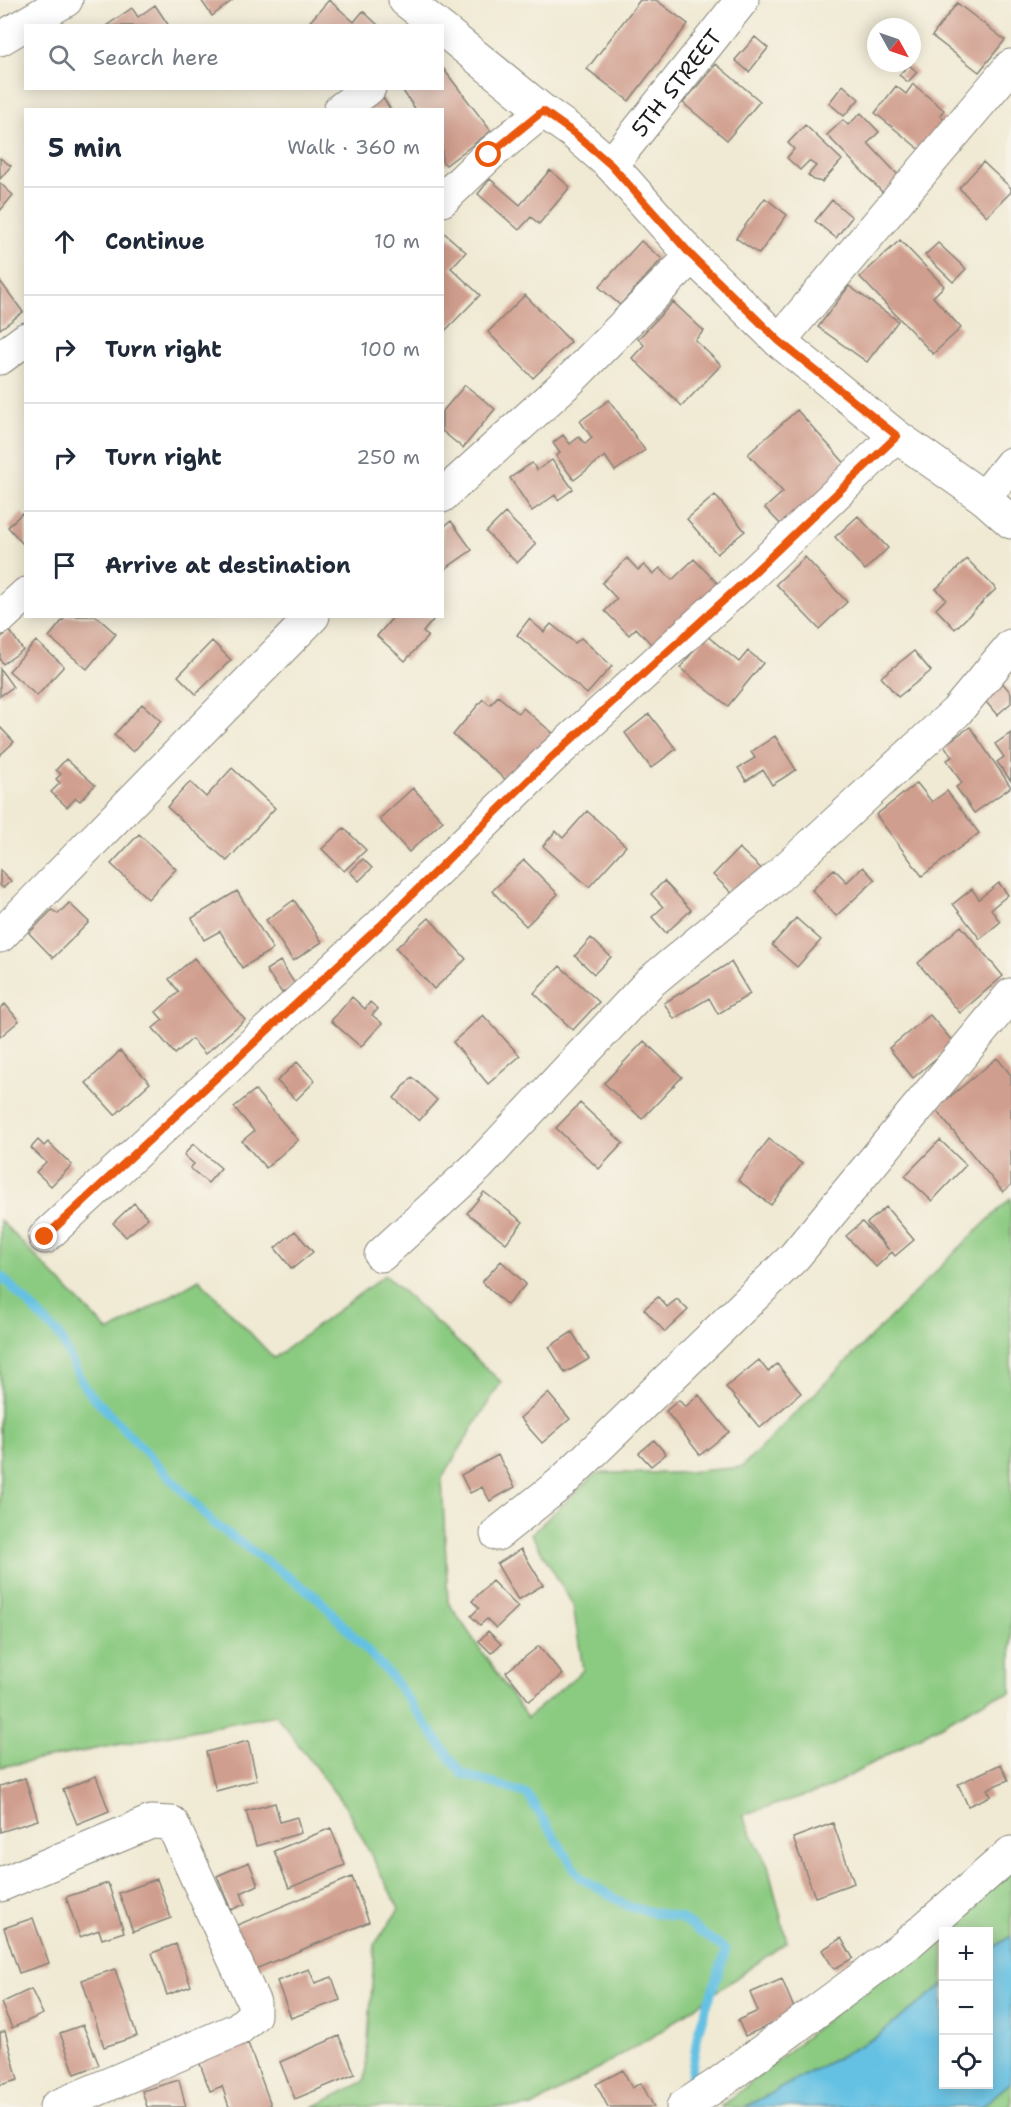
<!DOCTYPE html>
<meta charset="utf-8">
<style>
:root{--surface:#fff;--page:#f6f6f7;--text:#1f2937;--muted:#747a83;--line:#e0e1e3}
body{margin:0;font-family:"Shantell Sans",sans-serif;background:var(--page);color:var(--text)}
.controls{position:absolute;right:18px;bottom:18px;display:grid;overflow:hidden;border-radius:0px;box-shadow:0 3px 15px #0003}
.controls button{width:54px;height:54px;display:grid;place-items:center;padding:0;border:0;border-bottom:2px solid var(--line);background:var(--surface);color:var(--text);font:30px sans-serif}
.compass{position:absolute;left:867px;top:18px;width:54px;height:54px;border-radius:50%;background:var(--surface);box-shadow:0 3px 15px #0003;rotate:130deg}
.stop{position:absolute;width:18px;height:18px;margin:-14px;border:4px solid #ea580c;border-radius:50%;background:#fff}
.stop.end{background:#ea580c;border-color:#fff;box-shadow:0 2px 6px #0008}
.list{margin:0;padding:0;list-style:none}
h2{display:flex;justify-content:space-between;align-items:center;height:78px;margin:0;padding:0 24px;font-size:26px}
h2 small{font-size:20px;font-weight:400;color:var(--muted)}
.list li{display:grid;grid-template-columns:39px 1fr auto;gap:18px;align-items:center;box-sizing:border-box;height:108px;padding:0 24px;border-top:2px solid var(--line)}
.list b{display:block;font-size:22px;white-space:nowrap}
.list em{font-size:20px;font-style:normal;color:var(--muted)}
.icon{flex:none;width:33px;height:33px;fill:none;stroke:currentColor;stroke-width:2;stroke-linecap:round;stroke-linejoin:round}
.map{position:relative;flex:none;width:1011px;height:2107px;overflow:hidden}
.search{position:absolute;background:var(--surface);box-shadow:0 3px 15px #0003;left:24px;top:24px;width:420px;height:66px;display:flex;align-items:center;gap:15px;box-sizing:border-box;padding:0 21px;border-radius:0px;color:var(--muted);font-size:22px}
.panel{position:absolute;background:var(--surface);box-shadow:0 3px 15px #0003;left:24px;top:108px;width:420px;height:510px;border-radius:0px}
.map>svg:first-child{display:block}
.green{fill:#8bca81;stroke:#54734e;stroke-width:1.5}
.water{fill:#65c1e3;stroke:#406e80;stroke-width:1.5}
.lines{fill:none;stroke-linecap:round;stroke-linejoin:round}
.stream{stroke:#65c1e3;stroke-width:9}
.building{fill:#d09e8e}
.street-casing{stroke:#868378;stroke-width:35}
.street{stroke:#fff;stroke-width:33}
.route{stroke:#ea580c;stroke-width:8}
.labels{text-anchor:middle;stroke-width:4.5;stroke-linejoin:round;paint-order:stroke}
.street-label{font-size:22px;fill:#1c1c1c;stroke:#f7f3e8}
</style>
<div class="map">
<svg width="1011" height="2107" viewBox="0 0 1011 2107">
<rect width="100%" height="100%" fill="#f7f3e8"/>
<filter id="ink" filterUnits="userSpaceOnUse"><feTurbulence type="fractalNoise" baseFrequency=".0167" numOctaves="2"/><feDisplacementMap in="SourceGraphic" scale="12" xChannelSelector="R" yChannelSelector="G"/><feConvolveMatrix kernelMatrix="1 2 1 2 8 2 1 2 1" color-interpolation-filters="sRGB"/></filter>
<filter id="wash" filterUnits="userSpaceOnUse"><feTurbulence type="fractalNoise" baseFrequency=".008" numOctaves="4" result="noise"/><feDisplacementMap in="SourceGraphic" scale="24" xChannelSelector="R" yChannelSelector="G"/><feGaussianBlur stdDeviation="1.35" result="paint"/><feColorMatrix in="noise" values="0 0 0 0 0 0 0 0 0 0 0 0 0 0 0 0 0 1.4 0 .05"/><feComposite in="paint" operator="in"/></filter>
<g filter="url(#wash)">
<rect width="100%" height="100%" fill="#f0ead4"/>
<path class="green" d="M1011,1198V1693L988,1699L826,1789L742,1815L768,1866L787,1942L655,2035L532,2107H313L365,2081L375,1944L399,1909L347,1809L276,1715L0,1767V1220L109,1332L199,1279L274,1358L385,1275L501,1382L442,1478L448,1602L527,1718L583,1670L573,1605L531,1534L597,1473H675L742,1467L962,1245Z
M1011,1867V1936L989,1951L988,1932H944L943,1985L876,2037L745,2107H721Z
M1011,2082V2107H981Z"/>
<path class="water" d="M1011,1936V2082L981,2107H745L876,2037L943,1985L944,2084H988L989,1951Z"/>
<g class="lines">
<path class="stream" d="M0,1275L59,1335L85,1388L213,1523L318,1598L390,1675L462,1774L527,1794L580,1877L629,1907L680,1918L726,1950L698,2032L691,2075"/>
</g>
<g id="blocks">
<path class="building" d="M201,0H233L212,16Z
M329,0L354,22L363,11L379,26H306Z
M640,0H656L688,24L629,101L587,69Z
M957,3L1005,40L979,72L932,36Z
M155,5L169,26H106L132,8L138,17Z
M755,37L768,48L749,72L735,60Z
M716,64L760,101L727,140L683,103Z
M909,65L917,72L908,82L899,75Z
M442,67L491,131L446,165L442,161V110H416L401,88H442Z
M913,84L944,110L940,115L949,123L924,153L875,113L896,86L906,94Z
M843,85L859,99L844,116L829,103Z
M382,96L391,110H363Z
M861,113L879,132L868,143L901,178L884,194L827,135L843,120L848,125Z
M805,125L842,160L822,182L814,180L808,175L816,166L809,161L800,170L787,158L794,149L788,143Z
M0,158L11,166L0,179Z
M983,162L1011,188V192L987,216L959,188Z
M550,170L570,187L539,224L531,217L519,230L478,194L490,179L520,205Z
M0,183L13,195L0,211Z
M765,198L787,215L759,254L736,238Z
M832,200L852,217L836,238L815,221Z
M442,231L466,252L451,268L480,295L442,334Z
M900,240L944,286L933,297L961,328L933,354L860,277Z
M641,241L662,259L620,305L599,287Z
M938,243L966,269L953,282L925,255Z
M0,281L23,312L0,329Z
M849,286L898,321L867,362L818,327Z
M525,295L571,342L533,378L488,332Z
M673,302L704,331L695,340L721,365L682,406L632,358L644,345L638,339Z
M465,385L495,409L463,448L442,431V412Z
M609,400L645,450L615,471L605,456L574,480L556,456L560,453L553,443L563,435L570,444L579,437L585,444L592,438L580,421Z
M797,410L850,469L785,529L765,508L783,492L748,454Z
M552,460L573,489L558,500L555,495L532,511L510,478L532,463L537,470Z
M715,495L745,531L717,554L687,519Z
M22,513L26,517V542L23,544L8,527Z
M505,513L536,544L517,563L486,532Z
M858,516L888,548L865,570L835,537Z
M451,521L472,550L442,571V528Z
M805,557L847,602L819,629L776,584Z
M627,558L638,570L644,565L653,574L660,568L672,580L694,559L721,587L680,626L676,622L652,645L636,628L629,635L605,611L617,599L602,583Z
M967,559L996,589L955,629L936,609L946,599L936,589Z
M66,616H96L116,634L87,669L49,637Z
M394,616H429L433,620L423,632L428,636L405,661L377,636Z
M529,619L544,632L551,624L575,643L581,638L612,666L587,694L517,635Z
M10,631L23,650L3,664L0,659V638Z
M706,635L739,662L748,651L763,663L728,706L680,668Z
M36,641L64,666L37,696L9,671Z
M212,641L231,660L196,694L178,676Z
M914,651L931,671L898,697L881,677Z
M0,669L13,687L0,696Z
M1001,681L1011,693V703L997,715L982,697Z
M498,696L518,713L523,708L555,735L512,785L453,735L483,699L490,705Z
M142,704L161,721L133,752L114,735Z
M649,714L676,749L651,768L625,733Z
M0,727L14,742L0,755Z
M970,727L1011,787L974,813L956,787L962,783L947,760L952,757L944,745Z
M1011,733V781L997,762L1004,757L995,744Z
M775,736L796,770L772,785L763,770L746,781L738,768L755,758L751,752Z
M66,759L95,785L80,801L76,798L67,807L51,792L60,783L56,779L61,774L56,770Z
M232,768L275,808L227,861L167,807L190,782L206,797Z
M917,783L932,802L947,791L979,833L922,876L876,815Z
M413,788L443,821L409,852L379,819Z
M587,811L626,846L589,887L543,846L556,831L563,838Z
M344,828L366,850L344,871L322,849Z
M139,834L176,869L148,899L111,864Z
M739,848L766,873L749,890L742,884L733,894L713,875Z
M363,859L372,868L359,881L350,872Z
M524,860L558,894L526,926L492,891Z
M863,867L875,880L836,916L812,890L834,869L847,882Z
M0,870L11,881L3,888L0,885Z
M664,881L691,910L666,933L652,917L663,907L651,894Z
M999,883L1008,895L991,909L1000,922L980,939L953,904L972,889L979,899Z
M237,891L273,949L242,968L220,931L204,940L192,918Z
M294,900L322,942L293,961L266,920Z
M69,903L89,922L53,958L29,933L52,910L58,914Z
M429,918L466,959L434,989L396,948Z
M796,918L821,940L797,967L772,945Z
M961,926L1003,976L960,1013L918,963Z
M591,938L611,957L594,974L575,956Z
M194,958L245,1020L205,1054L192,1039L175,1054L153,1028L163,1020L156,1012L179,992L169,979Z
M280,961L295,984L282,993L266,970Z
M731,962L750,994L718,1014L709,998L674,1019L664,1003Z
M560,966L599,1002L573,1030L534,993Z
M352,997L365,1009L370,1002L378,1009L372,1015L382,1023L361,1047L331,1021Z
M5,1004L19,1021L0,1037V1008Z
M483,1015L520,1056L488,1084L453,1042Z
M930,1015L954,1043L913,1078L889,1048Z
M644,1041L682,1077L642,1119L604,1083Z
M120,1051L150,1083L115,1115L86,1083Z
M997,1058L1011,1075V1185L1003,1192L935,1109Z
M297,1062L315,1081L296,1100L277,1081Z
M412,1077L437,1100L419,1121L394,1098Z
M255,1090L298,1140L266,1168L242,1141L254,1131L234,1107Z
M580,1103L623,1143L599,1169L556,1128Z
M769,1139L802,1164L771,1205L738,1180Z
M38,1140L44,1146L48,1142L72,1165L51,1186L36,1172L46,1162L31,1148Z
M940,1140L966,1165L932,1201L905,1176Z
M193,1144L221,1168L208,1183L190,1168L194,1164L184,1155Z
M484,1192L523,1222L506,1243L467,1213Z
M134,1203L148,1218L126,1237L113,1223Z
M886,1207L914,1240L895,1256L892,1252L876,1267L846,1236L862,1222L889,1250L867,1223Z
M295,1231L313,1252L292,1269L275,1248Z
M501,1261L526,1284L507,1305L482,1282Z
M658,1297L667,1307L677,1299L688,1310L665,1332L644,1309Z
M572,1332L589,1359L565,1373L549,1347Z
M759,1360L768,1372L777,1364L801,1393L760,1428L726,1387Z
M548,1393L570,1419L542,1443L520,1418Z
M699,1395L729,1432L700,1455L666,1411L679,1400L685,1407Z
M654,1440L666,1454L651,1466L639,1453Z
M498,1455L515,1487L490,1501L482,1487L470,1493L461,1475Z
M521,1549L543,1585L518,1600L497,1564Z
M492,1581L518,1607L496,1628L487,1619L480,1625L471,1616L479,1608L472,1601Z
M488,1631L501,1644L491,1653L479,1641Z
M539,1646L563,1675L529,1701L506,1672Z
M248,1741L257,1780L216,1791L206,1752Z
M1001,1764L1008,1780L987,1789L991,1796L968,1806L958,1784Z
M96,1776L109,1811L77,1824L63,1790Z
M25,1778L38,1820L0,1832V1786Z
M275,1803L280,1822L297,1817L301,1833L256,1846L246,1811Z
M833,1823L854,1883L815,1897L793,1838Z
M331,1828L345,1865L289,1888L274,1851Z
M249,1862L258,1885L241,1893L245,1904L231,1910L217,1876Z
M352,1877L369,1922L253,1970L235,1926Z
M157,1879L171,1918L133,1932L119,1893Z
M108,1883L124,1932L102,1939L99,1930L80,1937L66,1897Z
M33,1918L49,1963L19,1973L4,1928Z
M841,1938L853,1958L834,1969L822,1950Z
M176,1944L191,1986L167,1995L152,1953Z
M115,1969L137,2036L104,2047L82,1980Z
M309,1969L315,1983L332,1977L340,2000L291,2018L277,1981Z
M782,1979L796,2013L745,2036L738,2020L758,2011L750,1993Z
M31,1989L43,2014L12,2028L1,2003Z
M83,2025L99,2065L75,2074L60,2033Z
M5,2031L18,2080L0,2085V2033Z
M339,2036L355,2074L295,2099L280,2062Z
M248,2043L271,2105L266,2107H229L222,2086L210,2091L199,2061Z
M623,2070L632,2088L641,2083L654,2107H608L596,2084Z
M179,2080L186,2107H147L142,2091Z"/>
</g>
</g>
<g filter="url(#ink)">
<use href="#blocks" fill-opacity="0" stroke="#868378" stroke-width="1.5"/>
<g class="lines">
<defs>
<g id="street">
<path d="M405,0L438,26"/>
<path d="M442,29L543,111L574,133L611,165L692,256L779,341L896,436L984,498L1011,522"/>
<path d="M0,39L66,0"/>
<path d="M340,110L369,88"/>
<path id="s1" d="M611,165L742,0"/>
<path d="M442,200L489,155L543,111"/>
<path d="M779,341L1011,66"/>
<path d="M0,358L26,339"/>
<path d="M442,496L572,378L692,256"/>
<path d="M984,498L1011,464"/>
<path d="M0,618L26,594"/>
<path d="M0,936L313,616"/>
<path d="M45,1237L380,926L551,758L745,581L896,436"/>
<path d="M381,1255L478,1166L649,983L775,879L956,712L1011,646"/>
<path d="M497,1534L560,1484L794,1257L1011,995"/>
<path d="M0,1885L151,1822L172,1823L254,2003V2015L238,2029L56,2107"/>
<path d="M683,2107L718,2084L906,1945L1011,1853"/>
</g>
</defs>
<use href="#street" class="street-casing"/>
<use href="#street" class="street"/>
</g>
</g>
<g class="lines" filter="url(#ink)">
<path class="route" d="M45,1237L380,926L551,758L745,581L897,436L779,341L692,256L611,165L574,133L543,111L489,155"/>
</g>
<g class="labels">
<g class="street-label">
<text dy="8" stroke="none"><textPath href="#s1" startOffset="105">5TH STREET</textPath></text>
</g>
</g>
</svg>
<div class="controls">
<button>+</button>
<button>−</button>
<button><svg class="icon" aria-label="locate" viewBox="0 0 24 24"><circle cx="12" cy="12" r="6"/><path d="M12 2v4M12 18v4M2 12h4M18 12h4"/></svg></button>
</div>
<svg class="compass" viewBox="-18 -18 36 36"><path d="M0-13l5 13h-10z" fill="#e53935"/><path d="M0 13l5-13h-10z" fill="#747a83"/></svg>
<div class="stop" style="left:489px;top:155px"></div>
<div class="stop end" style="left:45px;top:1237px"></div>
<div class="search"><svg class="icon" aria-label="search" viewBox="0 0 24 24"><circle cx="10" cy="10" r="6"/><path d="M15 15l6 6"/></svg>Search here</div>
<section class="panel">
<h2>5 min<small>Walk · 360 m</small></h2>
<ul class="list">
<li><svg class="icon" aria-label="ahead" viewBox="0 0 24 24"><path d="M12 20V5M6 11l6-6 6 6"/></svg><div><b>Continue</b></div><em>10 m</em></li>
<li><svg class="icon" aria-label="right" viewBox="0 0 24 24"><path d="M7 20v-9h11M14 6l5 5-5 5"/></svg><div><b>Turn right</b></div><em>100 m</em></li>
<li><svg class="icon" aria-label="right" viewBox="0 0 24 24"><path d="M7 20v-9h11M14 6l5 5-5 5"/></svg><div><b>Turn right</b></div><em>250 m</em></li>
<li><svg class="icon" aria-label="arrive" viewBox="0 0 24 24"><path d="M6 21V4h12l-3 4 3 4H6"/></svg><div><b>Arrive at destination</b></div></li>
</ul>
</section>
</div>
